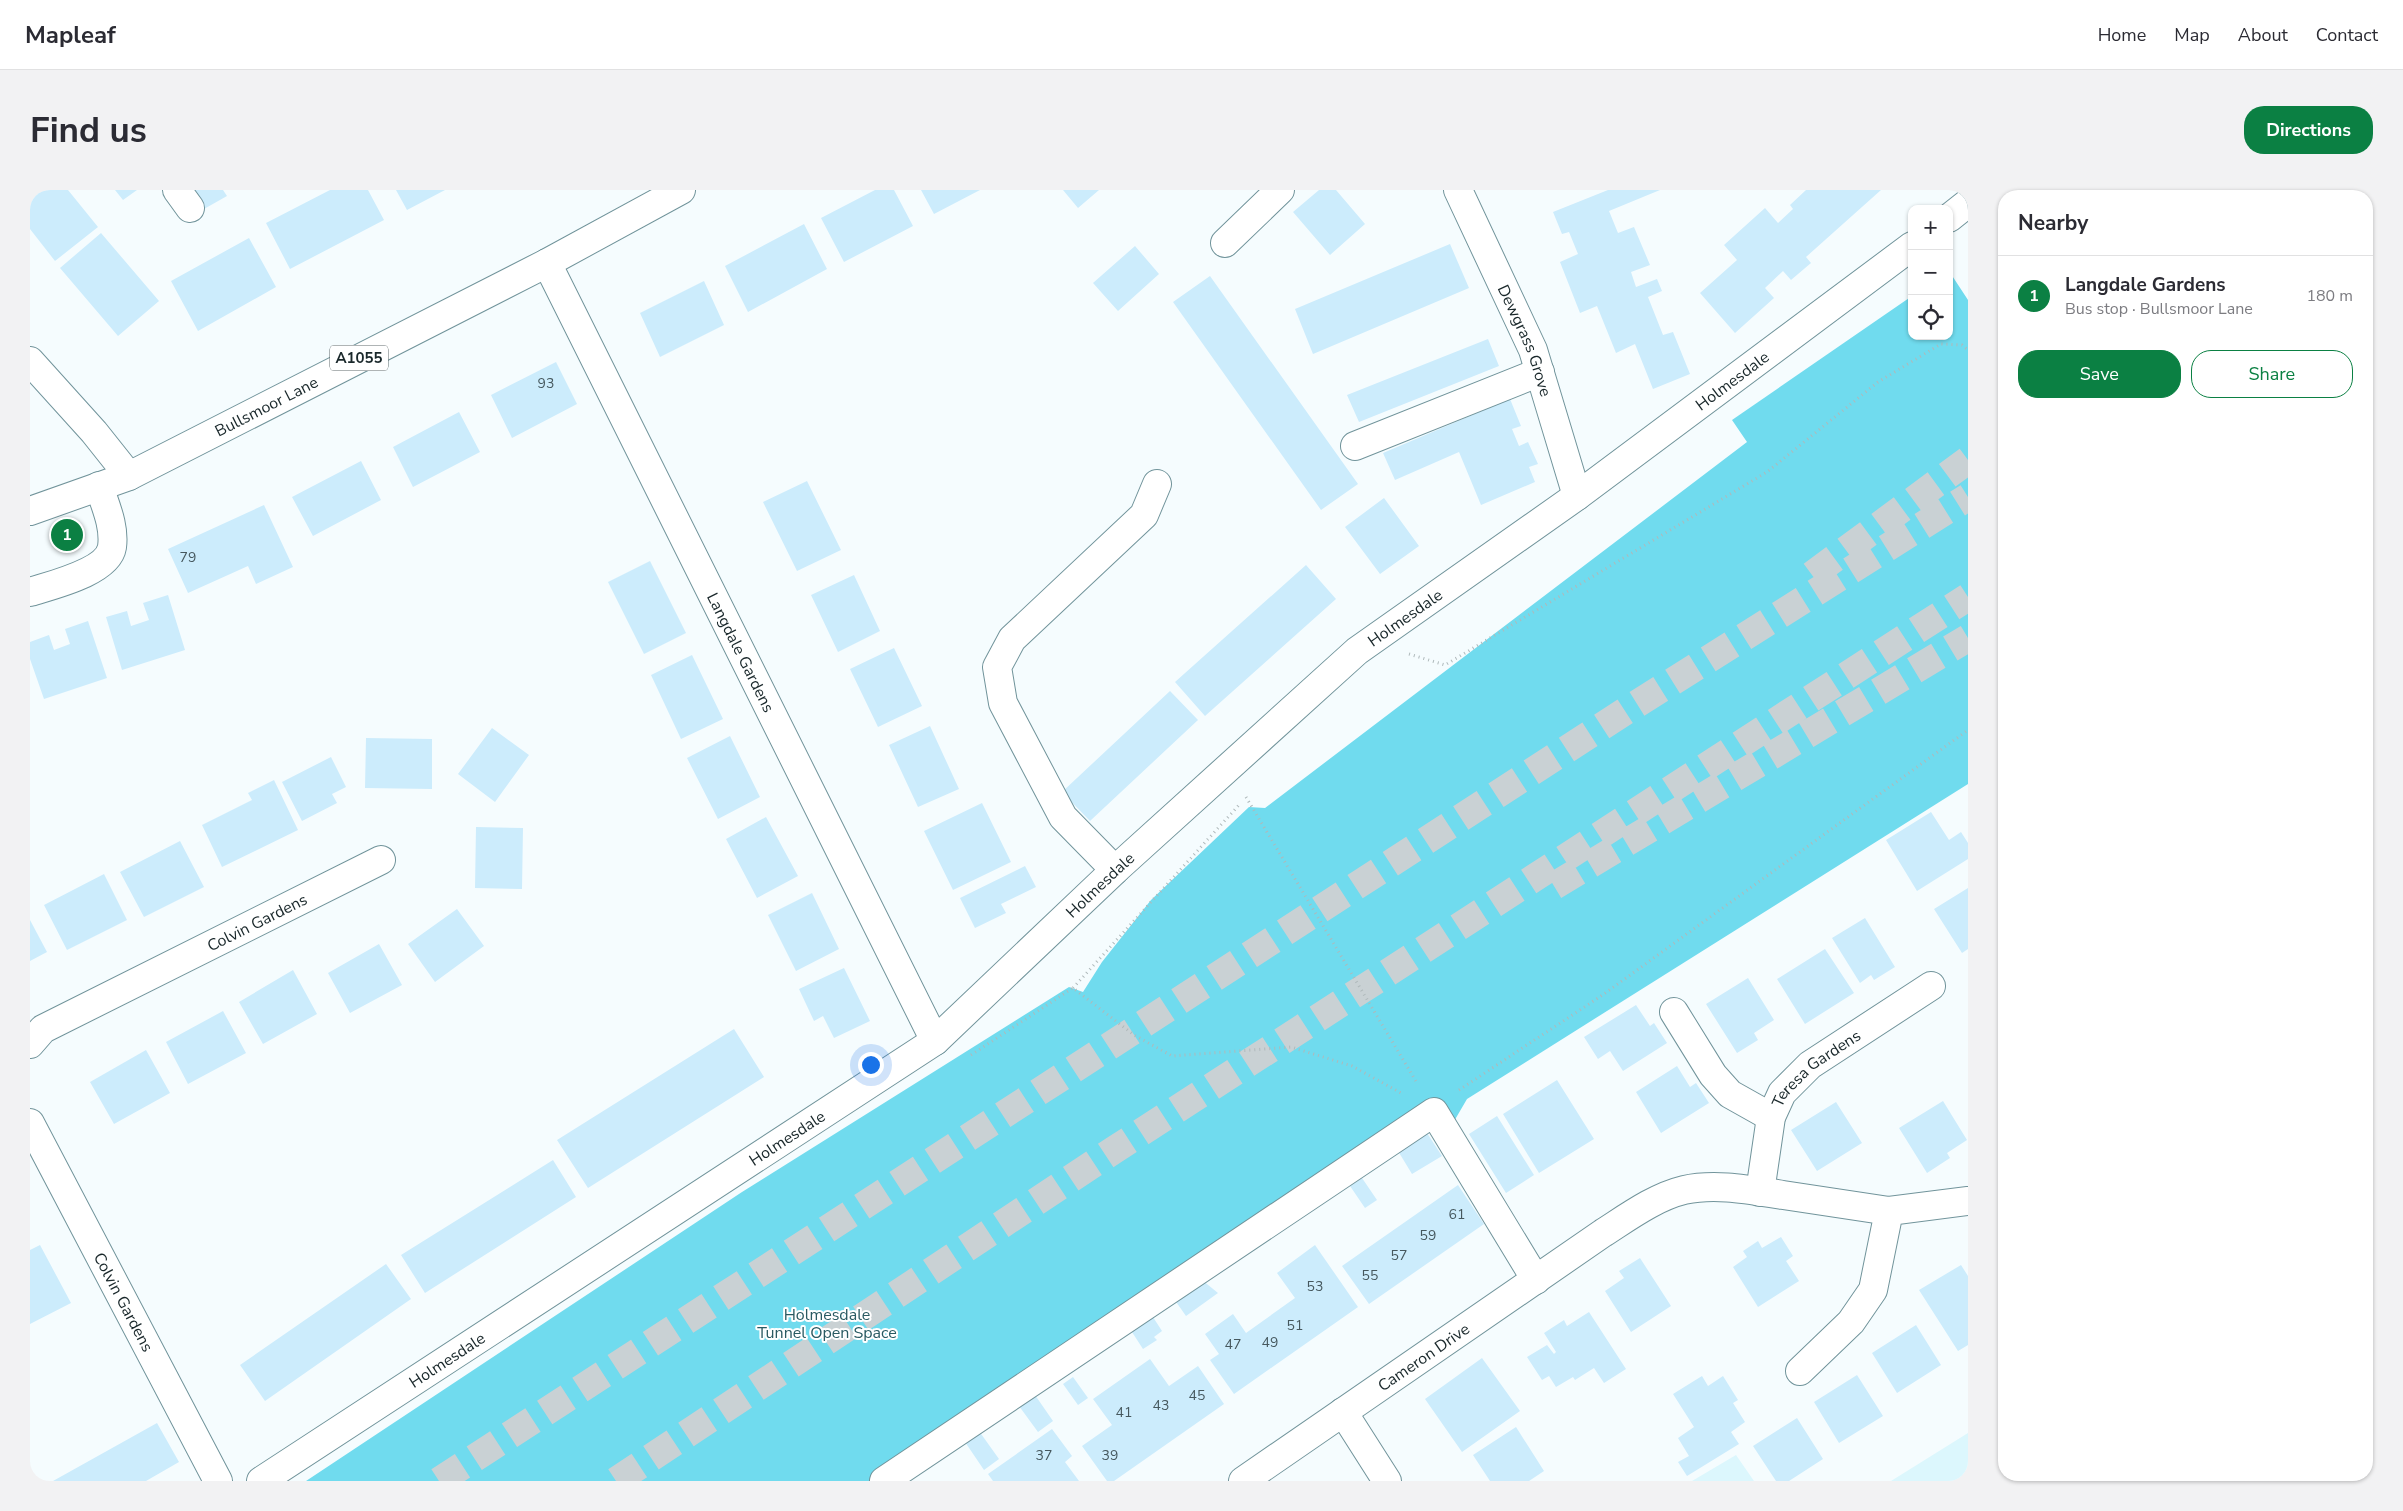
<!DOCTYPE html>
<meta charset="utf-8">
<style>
:root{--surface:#fff;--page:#f2f2f3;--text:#2b2b33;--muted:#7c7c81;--line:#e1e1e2;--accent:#0b8043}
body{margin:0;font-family:"Nunito Sans",sans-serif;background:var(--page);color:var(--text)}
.controls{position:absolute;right:15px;top:15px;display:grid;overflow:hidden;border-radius:10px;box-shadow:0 1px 4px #0004}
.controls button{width:45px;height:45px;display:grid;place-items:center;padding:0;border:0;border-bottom:1px solid var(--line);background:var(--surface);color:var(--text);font:25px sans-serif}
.you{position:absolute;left:840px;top:874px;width:18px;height:18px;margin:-12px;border:4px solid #fff;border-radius:50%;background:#1a73e8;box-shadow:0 0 0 8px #1a73e833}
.badge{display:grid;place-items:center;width:32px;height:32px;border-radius:50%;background:var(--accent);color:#fff;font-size:16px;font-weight:700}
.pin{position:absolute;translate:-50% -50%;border:2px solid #fff;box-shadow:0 1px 5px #0006}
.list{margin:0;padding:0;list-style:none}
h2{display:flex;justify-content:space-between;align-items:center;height:65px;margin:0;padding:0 20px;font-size:21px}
h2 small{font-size:16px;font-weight:400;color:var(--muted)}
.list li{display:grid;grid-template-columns:32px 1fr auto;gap:15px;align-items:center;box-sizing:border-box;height:80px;padding:0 20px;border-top:1px solid var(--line)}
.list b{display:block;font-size:19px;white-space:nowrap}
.list p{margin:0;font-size:16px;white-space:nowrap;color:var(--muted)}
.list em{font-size:16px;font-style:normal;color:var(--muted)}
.actions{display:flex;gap:10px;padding:15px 20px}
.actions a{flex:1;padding:11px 0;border:1px solid var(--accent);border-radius:20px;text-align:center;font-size:18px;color:var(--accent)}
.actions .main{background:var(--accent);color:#fff}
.icon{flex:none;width:28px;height:28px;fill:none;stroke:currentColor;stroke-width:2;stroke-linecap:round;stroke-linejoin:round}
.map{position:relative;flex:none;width:1938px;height:1291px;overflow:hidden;border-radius:20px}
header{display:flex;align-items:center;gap:30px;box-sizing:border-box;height:70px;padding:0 25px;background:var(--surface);border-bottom:1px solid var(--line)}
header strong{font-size:24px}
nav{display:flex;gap:28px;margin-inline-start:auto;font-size:18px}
.intro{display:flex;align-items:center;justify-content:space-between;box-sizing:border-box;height:120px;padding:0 30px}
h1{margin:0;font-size:35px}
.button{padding:12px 22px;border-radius:20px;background:var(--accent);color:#fff;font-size:18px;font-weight:700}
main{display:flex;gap:30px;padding:0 30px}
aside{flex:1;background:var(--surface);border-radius:20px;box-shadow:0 1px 4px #0004}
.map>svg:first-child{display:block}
.built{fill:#dcf7fd}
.green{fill:#70dbee}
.building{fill:#ccecfc}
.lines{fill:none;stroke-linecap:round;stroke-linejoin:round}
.highway-tunnel{stroke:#c9d1d4;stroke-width:28;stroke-dasharray:28 14;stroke-linecap:butt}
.minor-casing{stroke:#71949b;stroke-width:30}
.major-casing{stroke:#71949b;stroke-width:30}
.path{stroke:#afb9bb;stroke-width:3;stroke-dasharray:1 4;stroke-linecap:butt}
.minor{stroke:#fff;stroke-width:28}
.major{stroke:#fff;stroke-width:28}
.labels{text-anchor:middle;stroke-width:4;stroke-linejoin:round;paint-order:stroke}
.number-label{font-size:14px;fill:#46585e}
.shield{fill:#fff;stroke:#5e686a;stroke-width:1}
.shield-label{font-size:15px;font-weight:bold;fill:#19272a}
.street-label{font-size:16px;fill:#19272a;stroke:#fff}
.park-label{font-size:16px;fill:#295a62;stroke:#fff}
</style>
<header>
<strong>Mapleaf</strong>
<nav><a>Home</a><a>Map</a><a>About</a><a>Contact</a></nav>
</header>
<div class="intro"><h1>Find us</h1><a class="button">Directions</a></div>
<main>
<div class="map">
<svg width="1938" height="1291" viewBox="0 0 1938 1291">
<rect width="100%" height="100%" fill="#f5fcfe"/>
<path class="built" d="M1938,1243V1291H1861Z
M1706,1265L1724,1291H1662Z"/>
<path class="green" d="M1919,81L1938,110V594L1437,909L1423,933L1408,909L843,1291H276L712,1002L1039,797L1053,802L1072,772L1121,710L1219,617L1235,618L1717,252L1702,230L1882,106V146H1919Z"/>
<path class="building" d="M0,0H38L68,37L25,71L0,39Z
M85,0H107L93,10Z
M163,0H193L197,6L174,19Z
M300,0H338L354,30L260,79L236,33Z
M366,0H415L377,20Z
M845,0H864L883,36L814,72L791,28Z
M891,0H950L904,24Z
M1033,0H1069L1048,18Z
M1289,0H1306L1335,34L1300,65L1263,22Z
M1578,0H1630L1579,21L1588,43L1604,37L1620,75L1601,82L1606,97L1627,89L1632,101L1618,107L1633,145L1643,142L1660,184L1623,199L1605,154L1586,163L1567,116L1550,123L1530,72L1548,64L1539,42L1532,44L1523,22Z
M1776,0H1851L1776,67L1781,73L1761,90L1753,81L1735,98L1744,108L1705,143L1670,103L1707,70L1694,55L1735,18L1748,33L1763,19L1760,15Z
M774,34L797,79L718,122L695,76Z
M71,43L129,111L88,146L30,78Z
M219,48L246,97L168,141L141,91Z
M1420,54L1439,98L1283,164L1265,119Z
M1105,56L1129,84L1088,121L1063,93Z
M1180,86L1328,294L1291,320L1143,112Z
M674,91L694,135L630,167L610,123Z
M1458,149L1469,176L1329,232L1317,205Z
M526,172L547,214L482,248L461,205Z
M1480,209L1491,236L1482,239L1489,256L1498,252L1508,274L1499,277L1505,292L1451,315L1429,262L1365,290L1353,263Z
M429,222L450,262L383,297L363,257Z
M331,271L351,310L283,346L262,307Z
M777,291L811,360L767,381L733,312Z
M1354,308L1389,356L1350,384L1315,337Z
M234,315L263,377L226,394L218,376L158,403L138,359Z
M620,371L656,443L614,464L578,392Z
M1276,375L1306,409L1175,526L1145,492Z
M824,385L850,441L808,462L781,405Z
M138,405L155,460L92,480L76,427L97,421L101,436L119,430L113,413Z
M58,431L77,488L14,509L0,469V452L19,445L24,460L40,454L35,439Z
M864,458L892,516L848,537L820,479Z
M662,465L693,529L651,549L621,485Z
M1140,501L1168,530L1060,631L1032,602Z
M900,536L929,599L888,617L859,555Z
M462,538L499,565L465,612L428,584Z
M700,546L730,607L688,629L657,568Z
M336,548L402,549V599L335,598Z
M301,567L316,597L302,604L307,613L272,631L252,592Z
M244,590L268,640L192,677L172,635L222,610L218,603Z
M952,613L981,672L923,700L894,641Z
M1901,622L1919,650L1931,642L1938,653V669L1887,701L1856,650Z
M736,627L768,686L727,708L696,649Z
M446,637L493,638L492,699L445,698Z
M150,651L174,697L114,727L90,682Z
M995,676L1006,697L971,714L976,723L945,738L930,708Z
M74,684L97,730L37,760L14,715Z
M1938,698V759L1932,763L1904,719Z
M782,703L809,759L766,781L738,725Z
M427,719L454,756L405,792L378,754Z
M1835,728L1865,777L1844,790L1841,785L1830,793L1802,748Z
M0,730L17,762L0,771Z
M349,754L372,795L320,823L298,783Z
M1795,759L1824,803L1775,834L1747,789Z
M814,778L840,831L804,848L793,826L784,831L769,799Z
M263,780L287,824L233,854L209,812Z
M1718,788L1744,830L1724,843L1728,850L1707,863L1676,814Z
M1606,815L1620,836L1624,833L1637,853L1593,881L1580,861L1568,869L1554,847Z
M193,821L216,863L158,894L136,852Z
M704,839L734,887L558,998L527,950Z
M116,860L140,903L84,934L60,892Z
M1647,876L1660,897L1666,893L1679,913L1631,943L1606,902Z
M1527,890L1564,949L1509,983L1473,924Z
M1913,911L1937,950L1917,963L1920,968L1897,983L1869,938Z
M1806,912L1832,953L1787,981L1761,940Z
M1467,926L1504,985L1476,1003L1439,944Z
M1397,943L1412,966L1382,984L1368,961Z
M523,970L546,1007L395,1103L371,1065Z
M1332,988L1347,1010L1335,1018L1320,996Z
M1428,995L1454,1034L1339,1114L1312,1076Z
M1751,1047L1763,1066L1756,1071L1769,1091L1728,1117L1703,1077L1717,1067L1713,1061L1728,1051L1732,1058Z
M10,1055L41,1113L0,1134V1060Z
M1285,1055L1328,1117L1204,1204L1180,1170L1189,1164L1175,1144L1203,1124L1216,1143L1265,1108L1247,1083Z
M1610,1068L1641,1116L1601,1142L1575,1101L1594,1088L1589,1081Z
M356,1074L381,1109L235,1211L210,1175Z
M1931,1075L1938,1086V1155L1928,1161L1889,1100Z
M1172,1090L1188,1103L1156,1126L1144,1109Z
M1559,1122L1596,1179L1574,1193L1564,1178L1545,1190L1543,1187L1526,1197L1519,1186L1512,1190L1497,1167L1517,1155L1524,1164L1526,1162L1514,1143L1534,1130L1537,1136Z
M1121,1124L1132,1141L1124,1147L1127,1150L1113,1159L1100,1139Z
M1886,1135L1911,1175L1867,1203L1842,1163Z
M1452,1168L1490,1221L1432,1262L1395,1209Z
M1120,1169L1139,1196L1168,1176L1194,1214L1084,1291H1077L1052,1256L1082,1235L1063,1209Z
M1827,1185L1853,1226L1809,1253L1784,1212Z
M1672,1186L1678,1196L1693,1186L1708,1210L1703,1213L1715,1232L1701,1242L1709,1254L1657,1286L1648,1272L1659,1266L1648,1248L1664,1237L1643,1204Z
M1043,1187L1058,1208L1048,1215L1033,1194Z
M1005,1205L1023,1231L1008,1242L989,1216Z
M1767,1228L1793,1269L1759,1291H1746L1723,1256Z
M127,1233L149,1272L116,1291H23Z
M1486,1237L1514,1281L1499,1291H1460L1443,1265Z
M1022,1239L1042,1266L1035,1272L1049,1291H963L958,1284Z
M949,1241L969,1269L954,1280L935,1252Z"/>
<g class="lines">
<path class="highway-tunnel" d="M1782,385L1938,270
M1524,696L1938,448
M409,1291L1605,515L1938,307
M586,1291L1084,960L1938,407"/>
<defs>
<g id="minor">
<path d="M147,0L160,18"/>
<path id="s1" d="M1428,0L1503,160L1547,306"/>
<path d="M1919,28L1938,13"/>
<path d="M1195,53L1250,0"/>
<path id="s2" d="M517,73L905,851"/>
<path d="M0,171L64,242L99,286"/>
<path d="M1325,256L1510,182"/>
<path d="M0,402C22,395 78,382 82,357C85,336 75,315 69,296"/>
<path d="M1085,680L1033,627L973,513L967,477L982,449L1114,325L1127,294"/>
<path d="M1644,822L1683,885L1700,904L1741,927"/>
<path id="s3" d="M0,854L13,839L351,670"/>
<path id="s4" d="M0,933L188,1291"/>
<path id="s5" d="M1730,1002L1741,927L1752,903L1780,875L1901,796"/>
<path d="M1770,1181L1821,1132L1843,1100L1859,1021L1938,1011"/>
<path d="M1313,1222L1357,1291"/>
<path id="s6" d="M231,1291L905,851L1085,680L1327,461L1547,306L1882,56"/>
<path d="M854,1291L1404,922L1506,1090"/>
<path id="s7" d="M1213,1291L1573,1043C1598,1027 1625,1007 1654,1000C1686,993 1720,1000 1753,1005C1788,1010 1824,1016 1859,1021"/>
</g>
<g id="major">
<path id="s8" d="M0,321L99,286L517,73L651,0"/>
</g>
</defs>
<use href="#minor" class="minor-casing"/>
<use href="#major" class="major-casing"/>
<path class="path" d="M1379,464L1415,475L1737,282L1848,192L1911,154L1932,155L1938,160
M1216,607L1387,893
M1043,798L1209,615
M941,865L1043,798L1104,845L1142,866L1261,857L1322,876L1371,903
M1429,900L1574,804L1938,540"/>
<use href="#minor" class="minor"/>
<use href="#major" class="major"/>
</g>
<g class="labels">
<g class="number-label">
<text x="516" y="198">93</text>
<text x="158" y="372">79</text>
<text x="1427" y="1029">61</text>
<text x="1398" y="1050">59</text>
<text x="1369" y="1070">57</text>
<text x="1340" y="1090">55</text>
<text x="1285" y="1101">53</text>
<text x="1265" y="1140">51</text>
<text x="1240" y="1157">49</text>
<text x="1203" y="1159">47</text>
<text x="1167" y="1210">45</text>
<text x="1131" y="1220">43</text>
<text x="1094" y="1227">41</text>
<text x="1014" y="1270">37</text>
<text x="1080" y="1270">39</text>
</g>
<rect class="shield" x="300" y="155.5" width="58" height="25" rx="4"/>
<g class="shield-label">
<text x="329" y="173">A1055</text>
</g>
<g class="street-label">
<text dy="6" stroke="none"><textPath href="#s1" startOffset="165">Dewgrass Grove</textPath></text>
<text dy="6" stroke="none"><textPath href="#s6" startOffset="1842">Holmesdale</textPath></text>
<text dy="6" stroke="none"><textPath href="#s8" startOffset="259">Bullsmoor Lane</textPath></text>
<text dy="6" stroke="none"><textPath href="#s6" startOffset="1438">Holmesdale</textPath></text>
<text dy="6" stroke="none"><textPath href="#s2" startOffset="435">Langdale Gardens</textPath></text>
<text dy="6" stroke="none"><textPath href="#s6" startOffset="1032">Holmesdale</textPath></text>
<text dy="6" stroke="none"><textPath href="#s3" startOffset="259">Colvin Gardens</textPath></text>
<text dy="6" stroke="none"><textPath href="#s5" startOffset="144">Teresa Gardens</textPath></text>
<text dy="6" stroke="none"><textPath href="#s6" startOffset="628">Holmesdale</textPath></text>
<text dy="6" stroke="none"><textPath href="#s4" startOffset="202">Colvin Gardens</textPath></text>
<text dy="6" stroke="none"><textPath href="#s7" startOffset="219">Cameron Drive</textPath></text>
<text dy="6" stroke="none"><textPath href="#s6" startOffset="222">Holmesdale</textPath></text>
</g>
<g class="park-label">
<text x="797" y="1130">Holmesdale<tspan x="797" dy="18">Tunnel Open Space</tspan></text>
</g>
</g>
</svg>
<div class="controls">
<button>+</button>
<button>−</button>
<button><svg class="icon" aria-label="locate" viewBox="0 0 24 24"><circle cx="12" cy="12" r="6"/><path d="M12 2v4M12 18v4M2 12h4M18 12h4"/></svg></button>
</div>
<div class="you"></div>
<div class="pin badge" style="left:37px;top:345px">1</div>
</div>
<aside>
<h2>Nearby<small></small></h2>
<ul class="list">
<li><span class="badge">1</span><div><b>Langdale Gardens</b><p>Bus stop · Bullsmoor Lane</p></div><em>180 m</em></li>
</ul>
<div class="actions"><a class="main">Save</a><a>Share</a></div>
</aside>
</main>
